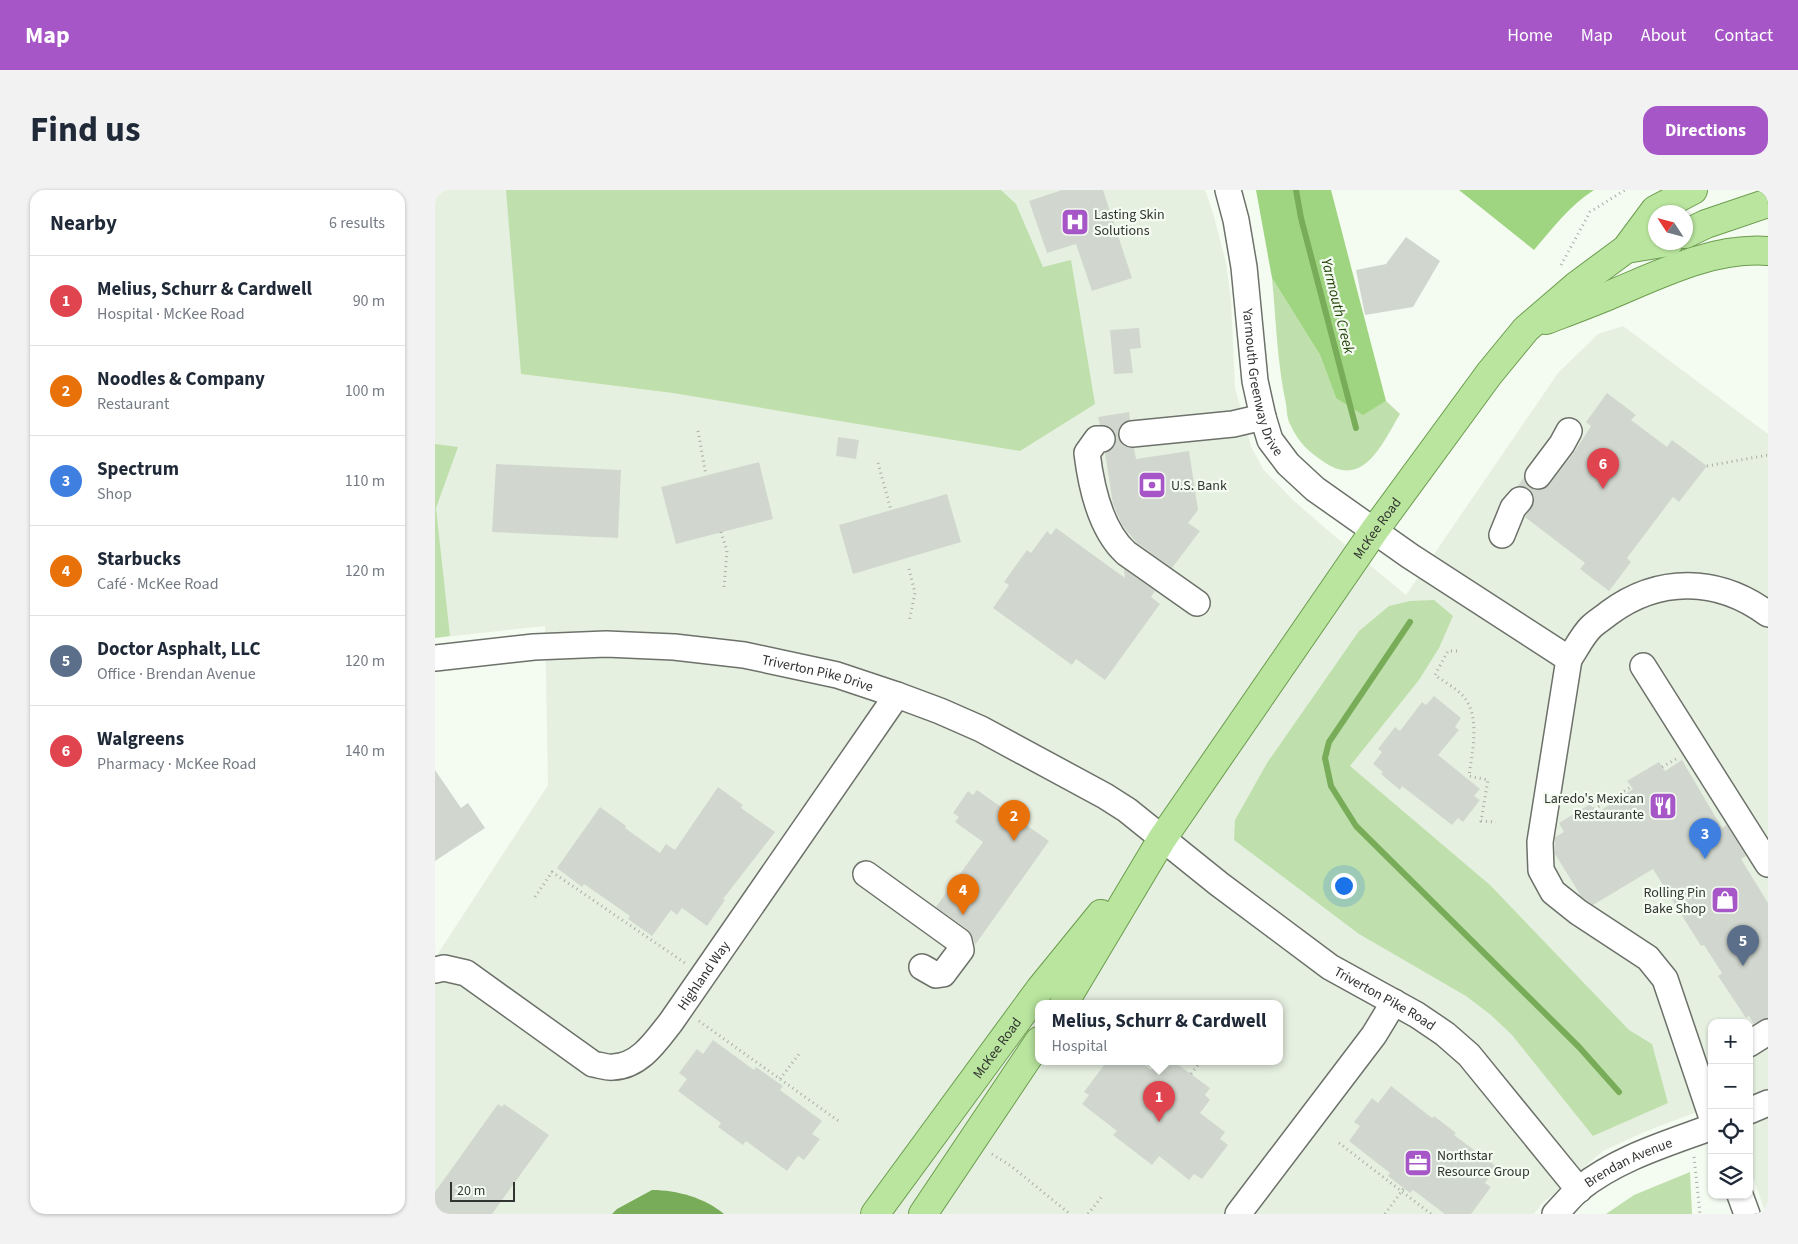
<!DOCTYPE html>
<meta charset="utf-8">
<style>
:root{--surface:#fff;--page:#f2f2f3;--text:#1f2937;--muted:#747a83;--line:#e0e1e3;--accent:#a656c7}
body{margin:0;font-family:"Source Sans 3",sans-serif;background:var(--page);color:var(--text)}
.controls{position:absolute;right:15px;bottom:15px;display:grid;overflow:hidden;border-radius:10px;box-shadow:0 1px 4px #0004}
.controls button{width:45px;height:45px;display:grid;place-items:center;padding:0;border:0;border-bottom:1px solid var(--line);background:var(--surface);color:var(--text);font:25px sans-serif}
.compass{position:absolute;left:1213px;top:15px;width:45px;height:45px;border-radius:50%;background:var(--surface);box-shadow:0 1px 4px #0004;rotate:306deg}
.scale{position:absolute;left:15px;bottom:12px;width:65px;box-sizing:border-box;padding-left:5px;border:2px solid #323431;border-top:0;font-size:14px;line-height:18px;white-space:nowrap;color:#323431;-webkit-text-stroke:4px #f4fbf1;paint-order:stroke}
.you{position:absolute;left:908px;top:695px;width:18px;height:18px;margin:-12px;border:4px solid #fff;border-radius:50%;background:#1a73e8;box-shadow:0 0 0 8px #1a73e833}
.badge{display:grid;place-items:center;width:32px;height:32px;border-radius:50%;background:var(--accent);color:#fff;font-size:16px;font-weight:700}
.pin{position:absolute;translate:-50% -41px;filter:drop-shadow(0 1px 2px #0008)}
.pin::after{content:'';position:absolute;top:26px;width:18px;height:15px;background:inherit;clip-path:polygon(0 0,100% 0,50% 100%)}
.popup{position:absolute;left:600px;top:810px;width:248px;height:65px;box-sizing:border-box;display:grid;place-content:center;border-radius:10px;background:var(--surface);filter:drop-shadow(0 1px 4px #0005);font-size:16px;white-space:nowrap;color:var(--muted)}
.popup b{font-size:19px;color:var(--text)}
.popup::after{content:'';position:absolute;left:50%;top:100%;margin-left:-10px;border:10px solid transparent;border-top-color:var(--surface)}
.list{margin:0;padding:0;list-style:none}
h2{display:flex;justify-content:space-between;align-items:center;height:65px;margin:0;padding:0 20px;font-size:21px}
h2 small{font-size:16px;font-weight:400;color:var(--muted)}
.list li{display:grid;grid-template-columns:32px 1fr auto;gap:15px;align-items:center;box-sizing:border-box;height:90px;padding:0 20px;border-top:1px solid var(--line)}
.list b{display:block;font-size:19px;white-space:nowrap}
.list p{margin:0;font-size:16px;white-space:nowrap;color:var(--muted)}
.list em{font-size:16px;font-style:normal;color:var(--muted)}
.icon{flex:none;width:28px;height:28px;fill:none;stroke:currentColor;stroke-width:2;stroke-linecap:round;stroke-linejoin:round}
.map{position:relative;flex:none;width:1333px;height:1024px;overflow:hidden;border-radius:15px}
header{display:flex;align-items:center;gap:30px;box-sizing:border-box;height:70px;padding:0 25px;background:var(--accent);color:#fff}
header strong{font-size:24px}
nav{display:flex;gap:28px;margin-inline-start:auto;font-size:18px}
.intro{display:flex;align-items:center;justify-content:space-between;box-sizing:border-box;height:120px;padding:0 30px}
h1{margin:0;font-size:35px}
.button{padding:12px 22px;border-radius:15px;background:var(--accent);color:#fff;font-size:18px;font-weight:700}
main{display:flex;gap:30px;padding:0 30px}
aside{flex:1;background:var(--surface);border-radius:15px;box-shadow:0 1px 4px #0004}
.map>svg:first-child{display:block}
.built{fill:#e6f0e1;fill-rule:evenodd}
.green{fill:#bfe0ac}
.forest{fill:#9fd580}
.water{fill:#78ac58}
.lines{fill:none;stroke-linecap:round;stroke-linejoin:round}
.stream{stroke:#78ac58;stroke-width:6}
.building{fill:#d1d7ce}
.minor-casing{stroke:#6c7169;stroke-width:28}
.major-casing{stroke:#6c9c4e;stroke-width:30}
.path{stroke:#a8ada6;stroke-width:3;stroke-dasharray:1 4;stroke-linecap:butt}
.minor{stroke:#fff;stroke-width:25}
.major{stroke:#b9e59e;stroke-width:28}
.labels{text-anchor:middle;stroke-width:4.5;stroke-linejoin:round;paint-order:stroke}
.poi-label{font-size:14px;fill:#323431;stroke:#f4fbf1;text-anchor:start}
.street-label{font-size:14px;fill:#323431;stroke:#f4fbf1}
.water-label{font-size:15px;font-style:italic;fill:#224306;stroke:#f4fbf1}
</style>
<header>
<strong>Map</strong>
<nav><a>Home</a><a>Map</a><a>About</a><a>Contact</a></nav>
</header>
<div class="intro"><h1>Find us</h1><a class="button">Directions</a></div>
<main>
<aside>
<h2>Nearby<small>6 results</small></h2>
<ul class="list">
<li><span class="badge" style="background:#e0444e">1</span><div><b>Melius, Schurr &amp; Cardwell</b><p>Hospital · McKee Road</p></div><em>90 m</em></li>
<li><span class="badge" style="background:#e8710a">2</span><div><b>Noodles &amp; Company</b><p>Restaurant</p></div><em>100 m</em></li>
<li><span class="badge" style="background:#3f7fe0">3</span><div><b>Spectrum</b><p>Shop</p></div><em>110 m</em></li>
<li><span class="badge" style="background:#e8710a">4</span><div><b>Starbucks</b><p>Café · McKee Road</p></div><em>120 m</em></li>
<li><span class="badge" style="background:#5c6f8a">5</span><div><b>Doctor Asphalt, LLC</b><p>Office · Brendan Avenue</p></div><em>120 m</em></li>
<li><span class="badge" style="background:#e0444e">6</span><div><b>Walgreens</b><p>Pharmacy · McKee Road</p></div><em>140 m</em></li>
</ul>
</aside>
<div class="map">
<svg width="1333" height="1024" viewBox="0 0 1333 1024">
<rect width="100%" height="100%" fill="#f4fbf1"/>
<path class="built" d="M0,0H770L778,23L791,73L796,109L800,198L816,256L828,279L858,310L897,344L971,405L1123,183L1163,144L1188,136L1333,244V1024H1331L1314,976V833H1277V916L1209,942L1168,961L1106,1015L1099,1024H0V768L113,595L110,436L0,448ZM604,813H844V871H604Z"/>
<path class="green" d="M71,0H566L581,14L608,77L636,70L660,214L585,261L238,203L86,184Z
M837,88L885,165L901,208L939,218L951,211L965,224C948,252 929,300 889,272C874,262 864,253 856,236C852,230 852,221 851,214C842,172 841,129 837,88Z
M0,254L23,257L1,318L15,446L0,448Z
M999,410L1018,426L1004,458L984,490L915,576L1055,695L1194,840L1217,854L1233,913L1158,946L1077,845L1056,825L1031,806L924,744L799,650L800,630L832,573L924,441L954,416L975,411Z
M1255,982L1257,1024H1171L1199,1005Z"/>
<path class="forest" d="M821,0H896L951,211L928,225L901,208L885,165L837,88Z
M1024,0H1159C1135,15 1117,39 1099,60Z"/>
<path class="water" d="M217,1000C242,1000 270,1008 289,1024H177L182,1019Z"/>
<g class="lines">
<path class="stream" d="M861,0L866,28L921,238
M975,432L894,552L890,568L896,596L921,636L1144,857L1184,902"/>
</g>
<path class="building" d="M627,0H668L697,88L657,101L641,54L612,63L594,11Z
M971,47L1005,71L978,117L930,125L921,80L951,74Z
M704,138L706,158L695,159L698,183L679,184L675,140Z
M1172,203L1201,225L1196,230L1232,257L1237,250L1272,276L1244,312L1238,307L1192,368L1196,372L1174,401L1145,379L1150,373L1090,327L1099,313V306L1094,299L1088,296H1083L1089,287L1090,292L1094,297L1101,300L1108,299L1114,295L1140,261L1156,236L1151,232Z
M694,222L695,230L688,233L684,238L683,246L686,253L691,257L699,258L701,269L754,261L763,320L753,333L765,341L737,378L701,352L687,335L678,314L670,263L679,257L681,249L680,242L675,237L665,235L663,227Z
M403,247L424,250L421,269L401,266Z
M324,272L338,329L241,354L226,297Z
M61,274L186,280L183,348L57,342Z
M512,304L526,352L418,384L404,335Z
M621,338L690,388L689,379L720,401L716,407L725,414L670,490L641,469L637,475L558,418L574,395L569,392L592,360L596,363L612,341L616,345Z
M999,506L1026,528L1020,537L1024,540L1003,565L1045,599L1039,606L1045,610L1028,632L1023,628L1017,635L967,596L965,600L946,584L948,582L938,574L947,562L943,559L960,537L965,541L987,512L991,515Z
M1247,570L1287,638L1292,635L1311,666L1306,669L1333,713V828L1319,834L1314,826L1311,828L1283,786L1287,783L1269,755L1266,756L1218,679L1158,715L1146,706L1120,664V647L1129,642L1124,633L1155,614L1162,623L1198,599L1192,591L1224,572L1230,581Z
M0,580L26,618L33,613L50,638L0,671Z
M283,597L308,615L306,618L340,642L288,709L290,710L272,736L247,718L242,725L236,720L217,746L193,729L195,726L149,694L147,697L122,678L165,617L191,636L190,638L225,663L231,654L240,660Z
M542,600L614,651L540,755L538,747L532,739L501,717L548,652L520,632L524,627L518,623L533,601L538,605Z
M278,850L319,880L321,877L348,896L345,900L387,931L377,944L385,949L369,970L363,966L352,981L311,951L308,955L283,937L286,933L243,901L252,889L244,883L262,859L268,864Z
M672,871H704L716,880L722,871H738L775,898L770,905L775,910L765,923L790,942L785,949L793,955L767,989L759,984L754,990L724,966L717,975L678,945L682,941L647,914L654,905L649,902Z
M956,896L997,928L999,926L1021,943L1019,945L1062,977L1050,993L1056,997L1036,1024H1010L978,1000L975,1003L953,986L955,983L914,951L925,936L919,932L937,908L943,913Z
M63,914L67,917L69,914L114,945L57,1024H0V1002Z"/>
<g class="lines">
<defs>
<g id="minor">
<path id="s1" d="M793,0L801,30L809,77L820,191L828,227L835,250L853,274L880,299L975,366L1134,469C1141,459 1147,446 1156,437C1161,432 1168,428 1174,423C1224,386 1283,387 1333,424"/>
<path d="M697,244L798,234L828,227"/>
<path d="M667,249H662L652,263C656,296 666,340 691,363L762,413"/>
<path d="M1103,286L1127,254L1134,241"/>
<path d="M1067,345L1078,318L1085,310"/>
<path id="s2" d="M0,468L99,457L171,454L239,457L309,465L402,485L462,505L505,521L546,539L670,606L692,620L784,694L895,777L982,825L1010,844L1034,865L1144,1000"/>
<path d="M1134,469L1105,652L1106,680L1118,702L1143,722L1213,768L1230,789L1277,928"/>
<path d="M1208,476L1333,674"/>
<path d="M431,684L524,751L526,760L508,784L501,785L487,777"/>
<path id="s3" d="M0,780L9,778L31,783L158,874C165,875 172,878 178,877C205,876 221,851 236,832L462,505"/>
<path d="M1314,854L1333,842"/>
<path d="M1314,921L1333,913"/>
<path d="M1305,1005L1312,1024"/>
<path d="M803,1024L939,845L959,812"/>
<path id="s4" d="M1120,1024C1128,1016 1136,1006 1144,999C1183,968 1231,954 1277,937"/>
</g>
<g id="major">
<path d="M1250,44L1271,34L1333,13"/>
<path d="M1191,59L1234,52"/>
<path d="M1111,130C1132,122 1154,114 1175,105C1225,84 1278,57 1333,61"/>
<path id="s5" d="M629,813L727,649L939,341L1054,184L1091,139L1141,96L1191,59L1220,20L1258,0"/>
<path id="s6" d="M440,1024L605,799L666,724"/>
<path d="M488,1024L604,851"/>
</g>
</defs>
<use href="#minor" class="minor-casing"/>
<use href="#major" class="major-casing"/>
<path class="path" d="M1126,75L1155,22L1190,0
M263,241L271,285
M443,273L456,320
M1272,276L1333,265
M286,342L292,361L289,398
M474,379L480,403L474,432
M1022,461H1013L1000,485C1009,492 1021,498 1028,506C1046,526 1037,562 1034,586L1053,590L1046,631L1061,632
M1227,577L1241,569
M1159,619L1196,597
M100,707L117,682L250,773
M810,813L811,811
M264,831L405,932
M756,884L766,871
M345,889L364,864
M904,953L996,1024
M557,964L576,976L635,1024
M1259,967L1265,1024
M653,1024L668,1005
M950,1024L969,998"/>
<use href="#minor" class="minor"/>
<use href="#major" class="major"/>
</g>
<defs>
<symbol id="hospital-square" viewBox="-11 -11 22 22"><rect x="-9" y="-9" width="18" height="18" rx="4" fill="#a656c7" stroke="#f4fbf1"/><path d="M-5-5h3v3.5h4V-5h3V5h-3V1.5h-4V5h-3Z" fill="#fff"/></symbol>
<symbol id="bank-square" viewBox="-11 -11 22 22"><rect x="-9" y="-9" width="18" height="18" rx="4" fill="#a656c7" stroke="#f4fbf1"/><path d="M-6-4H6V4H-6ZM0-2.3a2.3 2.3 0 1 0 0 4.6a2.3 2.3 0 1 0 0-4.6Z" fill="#fff"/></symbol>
<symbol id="restaurant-square" viewBox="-11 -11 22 22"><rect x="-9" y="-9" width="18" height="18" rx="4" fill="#a656c7" stroke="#f4fbf1"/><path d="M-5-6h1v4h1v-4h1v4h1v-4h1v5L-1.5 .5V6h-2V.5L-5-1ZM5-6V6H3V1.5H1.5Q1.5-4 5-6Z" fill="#fff"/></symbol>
<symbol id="shop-square" viewBox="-11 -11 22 22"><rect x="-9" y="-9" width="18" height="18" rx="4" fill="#a656c7" stroke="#f4fbf1"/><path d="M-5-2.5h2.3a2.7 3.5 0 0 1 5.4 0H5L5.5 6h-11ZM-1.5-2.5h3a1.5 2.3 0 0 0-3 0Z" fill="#fff"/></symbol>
<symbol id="office-square" viewBox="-11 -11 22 22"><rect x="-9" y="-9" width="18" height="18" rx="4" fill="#a656c7" stroke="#f4fbf1"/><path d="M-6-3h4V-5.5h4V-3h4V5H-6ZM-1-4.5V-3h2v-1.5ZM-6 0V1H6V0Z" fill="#fff"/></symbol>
</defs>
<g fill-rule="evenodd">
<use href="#hospital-square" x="624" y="16" width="32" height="32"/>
<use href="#bank-square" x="701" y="279" width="32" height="32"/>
<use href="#restaurant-square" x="1212" y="600" width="32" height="32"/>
<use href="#shop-square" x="1274" y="694" width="32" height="32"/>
<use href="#office-square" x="967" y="957" width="32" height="32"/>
</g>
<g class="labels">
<g class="poi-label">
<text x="659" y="29">Lasting Skin<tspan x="659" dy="16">Solutions</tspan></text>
<text x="736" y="300">U.S. Bank</text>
<text x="1209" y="613" text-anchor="end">Laredo's Mexican<tspan x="1209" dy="16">Restaurante</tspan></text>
<text x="1271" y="707" text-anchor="end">Rolling Pin<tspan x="1271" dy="16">Bake Shop</tspan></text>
<text x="1002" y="970">Northstar<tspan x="1002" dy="16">Resource Group</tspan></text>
</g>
<g class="street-label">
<text dy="5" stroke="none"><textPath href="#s1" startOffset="196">Yarmouth Greenway Drive</textPath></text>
<text dy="5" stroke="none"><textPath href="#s5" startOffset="569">McKee Road</textPath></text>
<text dy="5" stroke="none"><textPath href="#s2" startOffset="386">Triverton Pike Drive</textPath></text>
<text dy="5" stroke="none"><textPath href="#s3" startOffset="341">Highland Way</textPath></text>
<text dy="5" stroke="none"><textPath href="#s2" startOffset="1046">Triverton Pike Road</textPath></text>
<text dy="5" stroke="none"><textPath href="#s6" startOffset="206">McKee Road</textPath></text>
<text dy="5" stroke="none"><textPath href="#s4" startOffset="91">Brendan Avenue</textPath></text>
</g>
<g class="water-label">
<text transform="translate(903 116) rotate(76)" y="5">Yarmouth Creek</text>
</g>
</g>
</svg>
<div class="controls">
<button>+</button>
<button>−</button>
<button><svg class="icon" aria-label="locate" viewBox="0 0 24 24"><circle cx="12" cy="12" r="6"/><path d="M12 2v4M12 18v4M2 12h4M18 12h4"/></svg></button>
<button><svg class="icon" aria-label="layers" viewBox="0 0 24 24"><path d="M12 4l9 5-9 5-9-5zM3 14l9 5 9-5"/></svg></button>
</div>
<svg class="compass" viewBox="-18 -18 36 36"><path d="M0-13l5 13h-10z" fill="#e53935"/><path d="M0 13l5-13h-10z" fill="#747a83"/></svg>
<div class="scale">20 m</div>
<div class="you"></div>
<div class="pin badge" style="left:724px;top:932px;background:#e0444e">1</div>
<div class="popup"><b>Melius, Schurr &amp; Cardwell</b>Hospital</div>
<div class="pin badge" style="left:579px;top:651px;background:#e8710a">2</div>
<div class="pin badge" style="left:1270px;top:669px;background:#3f7fe0">3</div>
<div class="pin badge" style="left:528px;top:725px;background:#e8710a">4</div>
<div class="pin badge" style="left:1308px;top:776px;background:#5c6f8a">5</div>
<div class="pin badge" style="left:1168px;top:299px;background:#e0444e">6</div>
</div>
</main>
